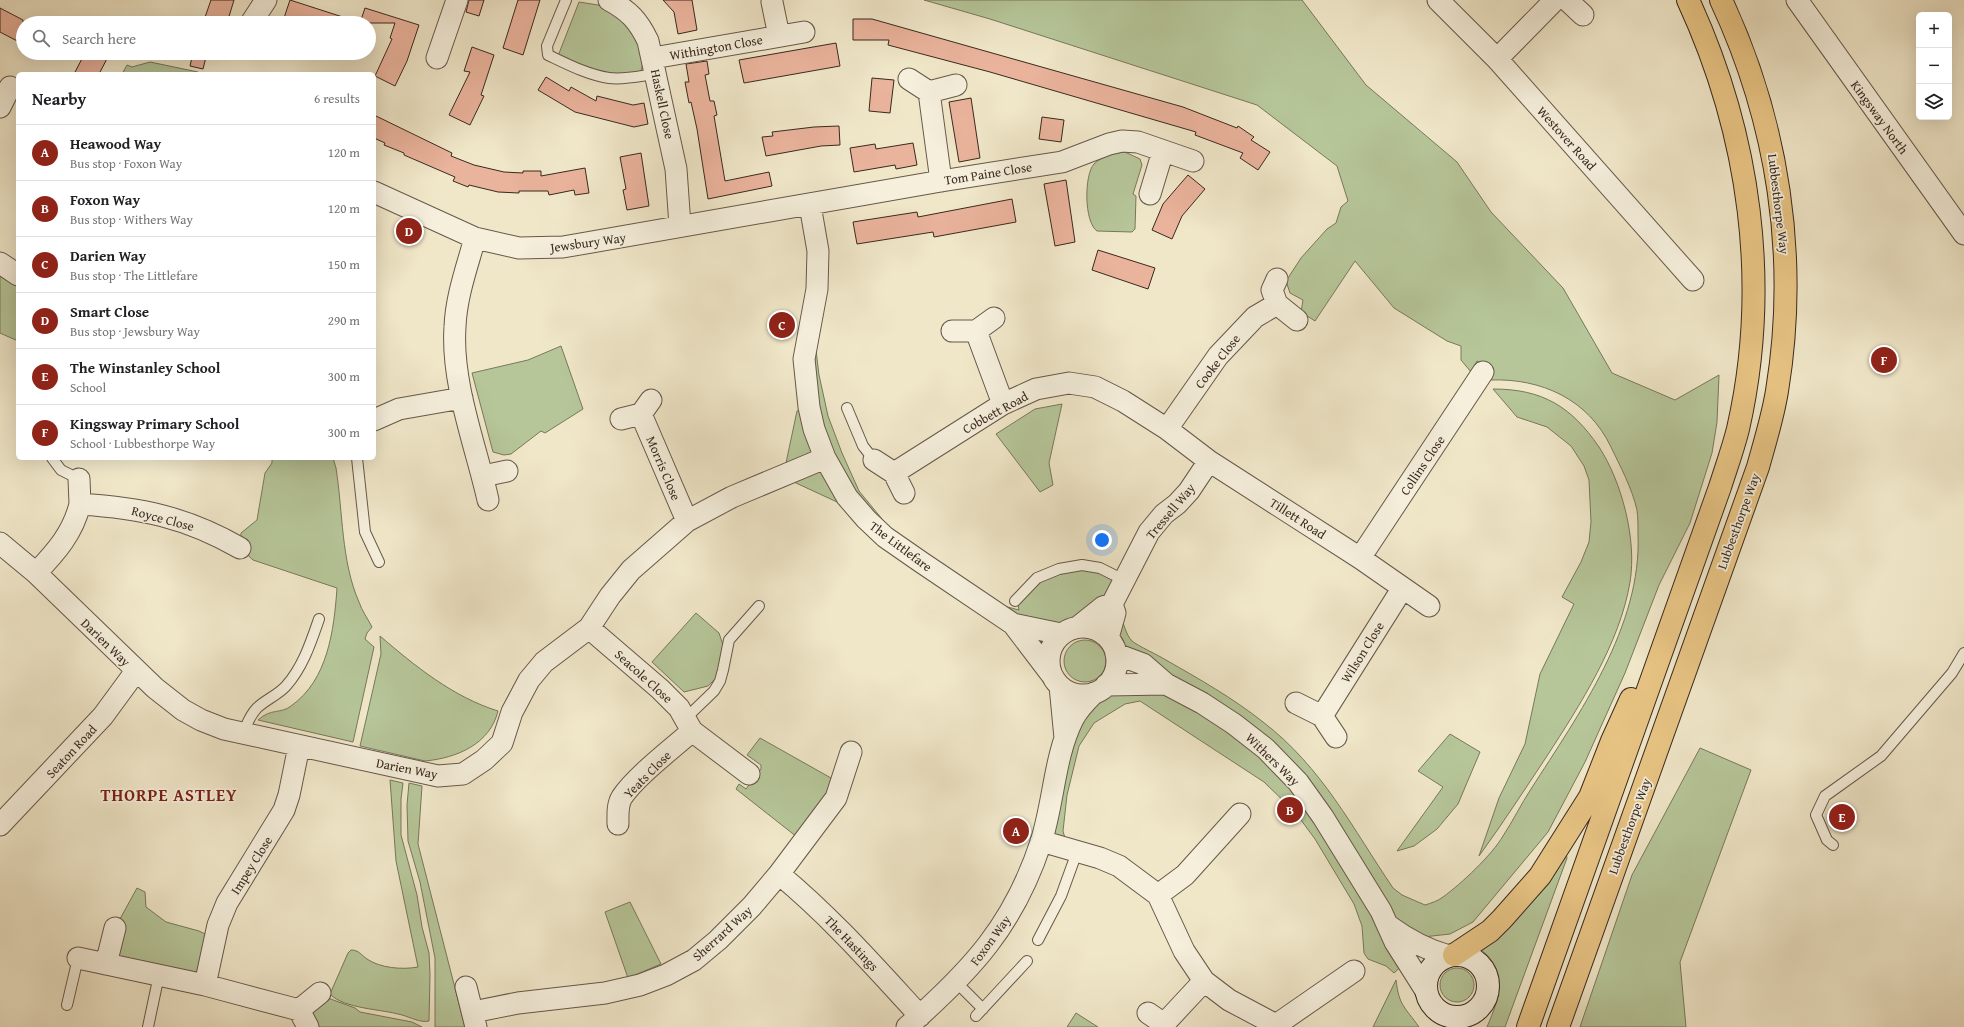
<!DOCTYPE html>
<meta charset="utf-8">
<style>
:root{--surface:#fff;--page:#f6f6f6;--text:#202124;--muted:#757577;--line:#e0e0e0;--accent:#8f2418}
body{margin:0;font-family:"Gentium Book Plus",serif;background:var(--page);color:var(--text)}
.controls{position:absolute;right:12px;top:12px;display:grid;overflow:hidden;border-radius:6px;box-shadow:0 4px 16px #0002}
.controls button{width:36px;height:36px;display:grid;place-items:center;padding:0;border:0;border-bottom:1px solid var(--line);background:var(--surface);color:var(--text);font:20px sans-serif}
.you{position:absolute;left:1102px;top:540px;width:14px;height:14px;margin:-10px;border:3px solid #fff;border-radius:50%;background:#1a73e8;box-shadow:0 0 0 6px #1a73e833}
.badge{display:grid;place-items:center;width:26px;height:26px;border-radius:50%;background:var(--accent);color:#fff;font-size:13px;font-weight:700}
.pin{position:absolute;translate:-50% -50%;border:2px solid #fff;box-shadow:0 1px 4px #0006}
.list{margin:0;padding:0;list-style:none}
h2{display:flex;justify-content:space-between;align-items:center;height:52px;margin:0;padding:0 16px;font-size:17px}
h2 small{font-size:13px;font-weight:400;color:var(--muted)}
.list li{display:grid;grid-template-columns:26px 1fr auto;gap:12px;align-items:center;box-sizing:border-box;height:56px;padding:0 16px;border-top:1px solid var(--line)}
.list b{display:block;font-size:15px;white-space:nowrap}
.list p{margin:0;font-size:13px;white-space:nowrap;color:var(--muted)}
.list em{font-size:13px;font-style:normal;color:var(--muted)}
.icon{flex:none;width:22px;height:22px;fill:none;stroke:currentColor;stroke-width:2;stroke-linecap:round;stroke-linejoin:round}
.map{position:relative;flex:none;width:1964px;height:1027px;overflow:hidden}
.search{position:absolute;background:var(--surface);box-shadow:0 4px 16px #0002;left:16px;top:16px;width:360px;height:44px;display:flex;align-items:center;gap:10px;box-sizing:border-box;padding:0 14px;border-radius:22px;color:var(--muted);font-size:15px}
.panel{position:absolute;background:var(--surface);box-shadow:0 4px 16px #0002;left:16px;top:72px;width:360px;height:388px;border-radius:6px}
.map>svg:first-child{display:block}
.green{fill:#b6c699;stroke:#78785c}
.building{fill:#eab39c;stroke:#39291f}
.lines{fill:none;stroke-linecap:round;stroke-linejoin:round}
.lane-casing{stroke:#67584a;stroke-width:12}
.street-casing{stroke:#67584a;stroke-width:23}
.secondary-casing{stroke:#39291f;stroke-width:24}
.highway-casing{stroke:#39291f;stroke-width:24}
.lane{stroke:#f5efdc;stroke-width:10}
.street{stroke:#f5efdc;stroke-width:21}
.secondary{stroke:#f5efdc;stroke-width:22}
.highway{stroke:#e8c484;stroke-width:22}
.labels{text-anchor:middle;stroke-width:3.5;stroke-linejoin:round;paint-order:stroke}
.street-label{font-size:13px;fill:#39291f;stroke:#f5efdc}
.district-label{font-size:17px;font-weight:bold;letter-spacing:1px;fill:#7a1f14;stroke:#f5efdc}
</style>
<div class="map">
<svg width="1964" height="1027" viewBox="0 0 1964 1027">
<rect width="100%" height="100%" fill="#f0e7c9"/>
<filter id="stains"><feTurbulence type="fractalNoise" baseFrequency=".005" numOctaves="4"/><feColorMatrix values="0 0 0 0 .2 0 0 0 0 .09 0 0 0 0 .02 0 0 0 .5 -.17"/></filter>
<radialGradient id="worn" r=".72"><stop offset=".6" stop-color="#630" stop-opacity="0"/><stop offset="1" stop-color="#630" stop-opacity=".3"/></radialGradient>
<path class="green" d="M924,0H1302L1366,85L1457,162L1491,212L1563,288L1612,373L1675,400L1719,375L1717,422L1712,453L1690,523L1659,585L1625,673L1585,762L1548,832L1473,922L1450,934L1423,937L1407,961L1394,973L1386,966L1368,959L1364,953L1362,926L1354,904L1315,839L1295,812L1264,782L1140,701L1125,704L1094,723L1079,746L1067,795L1063,831L1068,849L1041,841L1065,739L1094,693L1165,684L1116,654L1115,613L1061,634L973,598L1019,610L1018,605L1015,601L1037,578L1082,565L1113,574C1116,589 1121,630 1132,641C1138,646 1158,655 1166,660C1199,679 1233,698 1263,722C1322,767 1353,829 1393,888L1402,895L1425,905C1431,903 1438,901 1443,897C1461,884 1492,855 1503,836C1513,821 1521,804 1531,789C1579,714 1642,626 1638,534C1638,526 1638,517 1637,510C1632,488 1620,466 1611,447C1588,399 1541,378 1490,380L1494,370L1477,361L1471,372L1461,360V346L1447,341L1394,308L1355,261L1315,321L1301,312L1303,300L1290,293L1286,281L1301,258L1327,229L1336,223L1341,207L1348,201L1337,166L1257,105L990,19Z
M579,2L611,7L634,27L644,56L641,72L613,76L558,56Z
M150,62L198,72L200,74H122L127,65L132,67Z
M1125,152L1140,159L1142,165L1133,194L1136,196L1135,229L1132,232L1097,231C1084,222 1084,175 1094,164C1102,156 1115,153 1125,152Z
M0,275L18,285V341L0,333Z
M812,317L819,375L828,416L842,453L859,491L901,542L847,497L837,502L783,477L797,411L809,406Z
M561,346L583,409L545,433L541,431L511,454L504,455L493,452L472,373L528,360Z
M1493,389C1542,389 1571,406 1599,447C1622,482 1637,540 1630,582C1620,643 1580,705 1547,756C1525,789 1503,823 1479,856L1499,798L1525,744L1540,674L1574,604L1562,597L1581,562L1589,542L1591,522L1589,480L1584,466L1571,446L1547,427L1517,417Z
M1062,404L1049,463L1053,485L1040,492L996,434L1035,409Z
M272,458H333L336,468C343,512 341,561 359,602C362,611 368,619 372,627L367,633L365,639L374,647L353,742L258,720C271,708 281,714 291,706C328,680 334,630 337,588L253,560L240,548L241,533L257,520L265,473L272,463Z
M696,613L719,633L723,645L718,676L708,686L684,692L652,662Z
M380,636C415,666 453,697 498,711C490,744 457,758 425,761L360,746L381,654Z
M1064 661a21 21 0 1 1 42 0a21 21 0 1 1-42 0Z
M1450,734L1480,752L1458,804L1437,829L1414,846L1397,851L1443,787L1418,771Z
M760,738L831,778L832,786L797,837L736,789L739,784L746,789L761,769V765L747,755Z
M1700,748L1751,770L1680,962L1686,1027H1580L1632,875Z
M390,780L403,783L401,799V835L417,895L422,927L429,953L430,974L429,1021C420,1023 410,1017 402,1015C382,1009 344,1009 330,994L348,953L351,950C359,950 361,955 367,959C380,968 402,970 418,967L396,861Z
M409,783L422,786L418,844L465,1027H435V958L420,882L408,841L407,805Z
M1565,848L1567,858L1505,1027H1487C1500,996 1510,972 1478,947Z
M137,888L145,892L146,907L166,922L199,931L215,939L205,985L106,964L115,928Z
M630,902L661,964L628,978L605,912Z
M1440 985a17 17 0 1 1 34 0a17 17 0 1 1-34 0Z
M1396,980C1399,1006 1405,1007 1419,1027H1373Z
M328,998L355,1008L360,1012L412,1022L422,1027H308L299,1010Z
M1076,1013L1098,1027H1067Z"/>
<path class="building" d="M211,0H234L227,23H203Z
M290,0L352,20V23H290L283,21Z
M469,0H484L479,16L466,12Z
M518,0H540L523,55L503,48Z
M663,0H692L697,30L678,34L674,12Z
M0,8L23,20V44L0,32Z
M365,8L419,25L407,61L395,86L375,76L392,39L390,38L395,23H360Z
M853,19H872L1183,107L1237,128L1238,126L1254,137L1251,140L1270,152L1258,170L1240,158L1243,153L1195,135L1196,132L990,72L888,45L889,40H853Z
M836,43L840,66L744,83L739,60Z
M472,47L494,55L481,95L484,96L470,125L449,115L470,72L464,71Z
M85,53H110L99,74H74Z
M193,53H207L203,69L190,66Z
M707,61L709,74L705,75L710,101H714L717,115L714,116L725,181L769,172L772,186L708,199L697,129L691,102L689,103L685,82H689L686,64Z
M546,77L569,91L571,87L596,101L597,96L633,105L644,103L648,124L634,127L575,112L538,90Z
M872,78L894,80L890,113L869,111Z
M971,98L980,158L959,162L949,102Z
M374,115L452,153L451,156L474,165L504,172L523,173V171H541V176L585,168L589,193L575,195L574,190L549,195L548,191H519V193L498,192L469,185L468,187L453,181L455,177L404,155V153L384,145L385,143L374,138Z
M1042,117L1064,120L1061,142L1039,139Z
M839,126L840,145L821,146L766,156L762,137L773,136L772,132L814,127Z
M913,143L917,165L896,169L895,165L854,172L850,148L875,144L876,149Z
M641,153L649,206L627,210L623,190L626,189L620,157Z
M1188,175L1205,189L1182,216L1172,239L1152,230L1163,204Z
M1066,180L1075,242L1055,246L1044,184Z
M1012,199L1016,222L934,237L933,232L857,244L853,222L917,212L918,217Z
M1098,250L1155,268L1148,289L1092,270Z"/>
<g class="lines">
<defs>
<path id="lane" d="M566,0L547,46L548,55C567,64 588,75 609,78C624,80 640,76 655,74
M847,408L863,446L874,460
M52,458L61,470L79,479
M357,458L365,532L379,562
M1015,601L1037,578L1059,569L1082,565L1100,568L1124,580
M685,719L714,691L720,681L723,670L729,640L759,606
M243,733C247,724 250,715 257,708C265,700 278,695 286,686C303,667 311,642 319,619
M1833,845L1827,840L1816,815L1825,796L1881,756L1952,673L1964,653
M1038,940L1061,896L1077,852
M956,982L983,1009
M67,1005L78,958
M976,1016L1027,961
M148,1027L159,975"/>
<path id="street" d="M609,0C629,11 638,20 648,41L676,169L680,226
M1438,0L1497,59L1693,280
M1567,0L1583,15
M1797,0L1964,234
M772,2L779,36
M251,23L266,0
M437,58L457,0
M653,58L804,32
M1497,59L1555,0
M909,79L929,92L956,85
M929,92L941,181
M0,107L10,87
M374,192L475,238L519,248L563,247L941,181L1062,162L1109,144L1122,141L1138,142L1193,161
M1150,194L1163,151
M810,205L818,251L817,289L804,359L809,407L814,429L825,458L847,497L866,519L885,537L921,562L1013,624L1051,674
M475,238C467,267 456,297 455,327C451,383 476,446 488,500
M0,263L18,275
M1277,279L1272,290L1277,304L1297,320
M952,331H976L994,318
M976,331L1003,404
M641,414L687,521
M621,419L641,414L651,400
M374,420L399,409L462,398
M1167,429L1218,356L1255,317L1277,304
M874,460L894,473L904,493
M894,473L1003,404L1036,389L1069,383L1095,387L1123,401L1167,429L1209,461L1360,558L1429,606
M483,476L507,471
M79,479L80,504
M0,543L36,573L155,688L183,710L201,720L224,729L438,776L463,774L484,760L502,743L512,712L529,680L544,662L589,628L610,596L631,570L687,521L732,497L825,458
M1360,558L1483,372
M36,573C56,552 73,533 80,504C141,508 186,517 240,548
M1013,624L1061,634
M1078,627L1103,607L1112,604
M1049 661a34 34 0 1 1 68 0a34 34 0 1 1-68 0Z
M589,628L660,689L679,708L692,731L749,774
M1108,638L1115,613L1112,604L1149,532L1164,514L1177,504L1189,491L1209,461
M1116,654L1143,664L1166,684L1202,703L1234,724L1266,749L1298,782L1323,817L1381,911L1395,942L1426,991
M1106,685L1166,684
M1060,686L1065,738
M1296,703L1322,716L1336,737
M1322,716L1402,589
M618,824C618,815 617,805 622,797C636,776 672,749 692,731
M0,825L103,716L136,671
M1041,841L1100,858L1119,866L1158,895L1184,951L1204,981L1229,1000L1276,1025L1354,971
M779,874C831,917 874,966 920,1016
M1158,895L1185,875L1240,814
M1389,926C1408,940 1427,950 1449,956
M78,958L205,985L299,1010
M106,964L115,928
M205,985L218,925L227,903L284,810L289,795L299,746
M466,987L476,1027
M473,1012L518,1003L605,993L640,985L666,975L694,960L718,940L752,906L779,874L836,798L851,752
M1148,1013L1164,1024L1162,1027
M1164,1024L1204,981
M308,1027L299,1010L320,993
M907,1027C971,971 1014,925 1041,842C1054,802 1054,757 1073,719C1078,709 1086,701 1094,693"/>
<path id="secondary" d="M1426 986a31 31 0 1 1 62 0a31 31 0 1 1-62 0Z"/>
<path id="highway" d="M1454,955L1490,931L1502,919L1540,876L1590,797L1612,741L1631,699
M1528,1027L1720,487C1726,468 1733,449 1738,429C1771,284 1750,134 1688,0
M1558,1027L1758,467C1765,442 1773,416 1777,391C1799,257 1778,122 1721,0"/>
</defs>
<use href="#lane" class="lane-casing"/>
<use href="#street" class="street-casing"/>
<use href="#secondary" class="secondary-casing"/>
<use href="#highway" class="highway-casing"/>
<use href="#lane" class="lane"/>
<use href="#street" class="street"/>
<use href="#secondary" class="secondary"/>
<use href="#highway" class="highway"/>
</g>
<g class="labels">
<g class="street-label">
<text transform="translate(716 47) rotate(-10)" y="5">Withington Close</text>
<text transform="translate(663 104) rotate(78)" y="5">Haskell Close</text>
<text transform="translate(1880 117) rotate(54)" y="5">Kingsway North</text>
<text transform="translate(1567 138) rotate(48)" y="5">Westover Road</text>
<text transform="translate(988 173) rotate(-9)" y="5">Tom Paine Close</text>
<text transform="translate(1779 204) rotate(83)" y="5">Lubbesthorpe Way</text>
<text transform="translate(588 242) rotate(-8)" y="5">Jewsbury Way</text>
<text transform="translate(1217 361) rotate(-52)" y="5">Cooke Close</text>
<text transform="translate(995 412) rotate(-29)" y="5">Cobbett Road</text>
<text transform="translate(1422 465) rotate(-56)" y="5">Collins Close</text>
<text transform="translate(664 468) rotate(67)" y="5">Morris Close</text>
<text transform="translate(1170 511) rotate(-50)" y="5">Tressell Way</text>
<text transform="translate(163 518) rotate(15)" y="5">Royce Close</text>
<text transform="translate(1298 518) rotate(33)" y="5">Tillett Road</text>
<text transform="translate(1738 521) rotate(-70)" y="5">Lubbesthorpe Way</text>
<text transform="translate(901 546) rotate(37)" y="5">The Littlefare</text>
<text transform="translate(106 642) rotate(44)" y="5">Darien Way</text>
<text transform="translate(1362 652) rotate(-58)" y="5">Wilson Close</text>
<text transform="translate(644 676) rotate(42)" y="5">Seacole Close</text>
<text transform="translate(71 751) rotate(-47)" y="5">Seaton Road</text>
<text transform="translate(1273 759) rotate(44)" y="5">Withers Way</text>
<text transform="translate(407 768) rotate(11)" y="5">Darien Way</text>
<text transform="translate(647 774) rotate(-45)" y="5">Yeats Close</text>
<text transform="translate(1629 826) rotate(-70)" y="5">Lubbesthorpe Way</text>
<text transform="translate(251 865) rotate(-58)" y="5">Impey Close</text>
<text transform="translate(722 933) rotate(-42)" y="5">Sherrard Way</text>
<text transform="translate(990 940) rotate(-54)" y="5">Foxon Way</text>
<text transform="translate(852 943) rotate(46)" y="5">The Hastings</text>
</g>
<g class="district-label">
<text x="169" y="801">THORPE ASTLEY</text>
</g>
</g>
<rect width="100%" height="100%" filter="url(#stains)"/>
<rect width="100%" height="100%" fill="url(#worn)"/>
</svg>
<div class="controls">
<button>+</button>
<button>−</button>
<button><svg class="icon" aria-label="layers" viewBox="0 0 24 24"><path d="M12 4l9 5-9 5-9-5zM3 14l9 5 9-5"/></svg></button>
</div>
<div class="you"></div>
<div class="pin badge" style="left:1016px;top:831px">A</div>
<div class="pin badge" style="left:1290px;top:810px">B</div>
<div class="pin badge" style="left:782px;top:325px">C</div>
<div class="pin badge" style="left:409px;top:231px">D</div>
<div class="pin badge" style="left:1842px;top:817px">E</div>
<div class="pin badge" style="left:1884px;top:360px">F</div>
<div class="search"><svg class="icon" aria-label="search" viewBox="0 0 24 24"><circle cx="10" cy="10" r="6"/><path d="M15 15l6 6"/></svg>Search here</div>
<section class="panel">
<h2>Nearby<small>6 results</small></h2>
<ul class="list">
<li><span class="badge">A</span><div><b>Heawood Way</b><p>Bus stop · Foxon Way</p></div><em>120 m</em></li>
<li><span class="badge">B</span><div><b>Foxon Way</b><p>Bus stop · Withers Way</p></div><em>120 m</em></li>
<li><span class="badge">C</span><div><b>Darien Way</b><p>Bus stop · The Littlefare</p></div><em>150 m</em></li>
<li><span class="badge">D</span><div><b>Smart Close</b><p>Bus stop · Jewsbury Way</p></div><em>290 m</em></li>
<li><span class="badge">E</span><div><b>The Winstanley School</b><p>School</p></div><em>300 m</em></li>
<li><span class="badge">F</span><div><b>Kingsway Primary School</b><p>School · Lubbesthorpe Way</p></div><em>300 m</em></li>
</ul>
</section>
</div>
